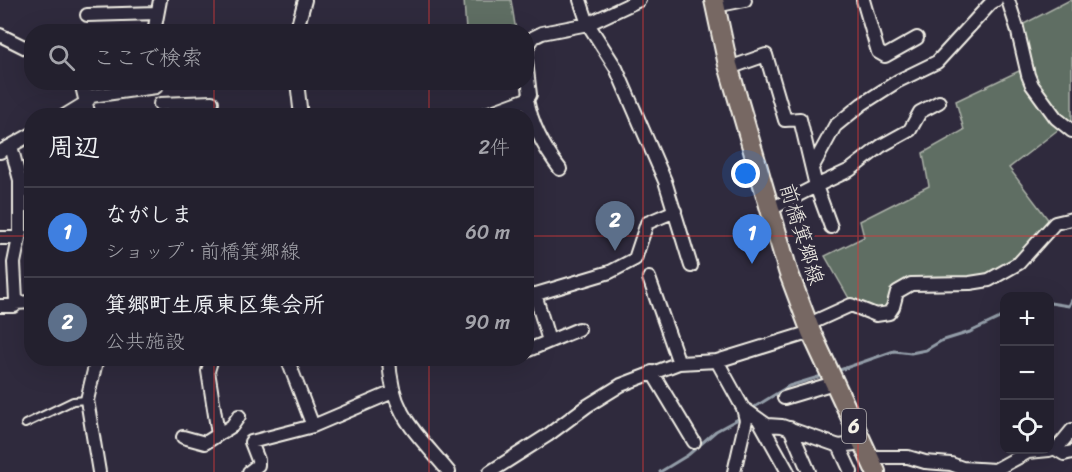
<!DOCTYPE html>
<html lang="ja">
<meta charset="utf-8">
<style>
:root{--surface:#23202e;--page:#2f2d3a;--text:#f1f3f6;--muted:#a3a3aa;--line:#403e4a;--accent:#8bbbb9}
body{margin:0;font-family:Sriracha,"Klee One",sans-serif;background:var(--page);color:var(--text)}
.controls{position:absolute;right:18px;bottom:18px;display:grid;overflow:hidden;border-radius:12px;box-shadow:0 6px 24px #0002}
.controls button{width:54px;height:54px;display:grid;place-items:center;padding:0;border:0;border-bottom:2px solid var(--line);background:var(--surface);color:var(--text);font:30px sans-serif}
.you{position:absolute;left:746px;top:174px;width:21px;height:21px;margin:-15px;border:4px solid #fff;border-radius:50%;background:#1a73e8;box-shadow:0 0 0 9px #1a73e833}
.badge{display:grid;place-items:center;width:39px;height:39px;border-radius:50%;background:var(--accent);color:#fff;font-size:20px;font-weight:700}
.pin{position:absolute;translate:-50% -50px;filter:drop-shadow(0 2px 3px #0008)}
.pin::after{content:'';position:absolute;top:32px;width:21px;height:18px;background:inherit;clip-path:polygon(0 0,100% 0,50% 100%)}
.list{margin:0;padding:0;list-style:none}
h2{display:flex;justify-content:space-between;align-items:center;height:78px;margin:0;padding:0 24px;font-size:26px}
h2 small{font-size:20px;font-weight:400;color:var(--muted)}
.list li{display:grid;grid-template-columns:39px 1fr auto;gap:18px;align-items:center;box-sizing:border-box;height:90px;padding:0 24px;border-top:2px solid var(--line)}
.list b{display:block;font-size:22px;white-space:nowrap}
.list p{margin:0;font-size:20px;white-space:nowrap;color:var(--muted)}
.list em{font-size:20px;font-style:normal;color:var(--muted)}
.icon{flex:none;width:33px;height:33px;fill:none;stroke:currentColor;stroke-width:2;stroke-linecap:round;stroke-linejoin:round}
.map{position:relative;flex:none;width:1072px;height:472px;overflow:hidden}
.search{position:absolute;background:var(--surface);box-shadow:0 6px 24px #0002;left:24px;top:24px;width:510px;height:66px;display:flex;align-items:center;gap:15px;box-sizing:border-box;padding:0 21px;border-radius:24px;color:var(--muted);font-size:22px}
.panel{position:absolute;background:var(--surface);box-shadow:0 6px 24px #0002;left:24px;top:108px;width:510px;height:258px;border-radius:24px}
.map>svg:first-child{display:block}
.green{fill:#5f6e64;stroke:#aab0a6;stroke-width:1.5}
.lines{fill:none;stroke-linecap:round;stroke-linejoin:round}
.stream{stroke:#939da8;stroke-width:3}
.service-casing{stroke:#f4f1e8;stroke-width:10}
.minor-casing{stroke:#f4f1e8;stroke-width:16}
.primary-casing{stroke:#f4f1e8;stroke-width:22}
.service{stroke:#2f2a3d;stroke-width:6}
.minor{stroke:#2f2a3d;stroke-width:12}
.primary{stroke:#776864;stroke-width:18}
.grid{fill:none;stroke:#d93c3b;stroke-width:1.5;stroke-opacity:0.55}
.labels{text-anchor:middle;stroke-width:6;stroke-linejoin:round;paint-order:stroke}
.shield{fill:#2f2a3d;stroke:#b9b5b5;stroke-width:1.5}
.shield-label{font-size:20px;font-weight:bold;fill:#f4f1e8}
.street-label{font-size:21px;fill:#f4f1e8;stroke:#2f2a3d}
</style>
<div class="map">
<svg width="1072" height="472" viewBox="0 0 1072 472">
<rect width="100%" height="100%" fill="#2f2a3d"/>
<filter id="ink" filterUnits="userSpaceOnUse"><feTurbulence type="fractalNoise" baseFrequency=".0167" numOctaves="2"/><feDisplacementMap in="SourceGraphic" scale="12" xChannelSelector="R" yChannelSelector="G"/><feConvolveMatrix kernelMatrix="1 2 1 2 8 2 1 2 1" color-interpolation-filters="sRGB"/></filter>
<g filter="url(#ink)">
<path class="green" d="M464,0H511L516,31H466Z
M1070,0H1072V125L1060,116L1033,78L1020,26Z
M1019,71L1038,103L1059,129L1009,168L1050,222C1040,234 1029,252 1016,261C988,281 950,282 917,279L888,308L874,310L850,300L825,256L864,237L860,221L929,186L923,153L964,130L956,101Z"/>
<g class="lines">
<path class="stream" d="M1050,303L1069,306L1072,300
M837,371L894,351L911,353L926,350L941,341L970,332L1004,316
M753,408L789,386L825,375
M660,472L688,455L716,431L740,418"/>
<defs>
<path id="service" d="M25,424L73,401L87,400"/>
<path id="minor" d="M580,0L588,24L616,68L665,181L691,266
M863,0L878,52L885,56L917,38
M1008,0L1017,28L1028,75L1032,85L1056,118L1072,131
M715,6L745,0
M87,15L157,13
M154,32L160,0
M296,32L305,0
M0,35L32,51
M526,58L527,47L534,37L542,33L588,24L639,0
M729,68L766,55L785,120L800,119L816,186L771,209
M81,82L89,116
M297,82L301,116
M527,99C532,126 543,147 560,169
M160,104L212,102
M64,116L87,102L91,96L156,87
M481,116L527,99L530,95L526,61
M0,152L32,134
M812,168L835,126L862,104L898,81L937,62L991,3L996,0
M831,227L816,186L850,170L881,146L910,130L920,112L939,102
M0,238H18
M649,278L679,363
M535,294L549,341
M526,297L610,272L635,259L647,223L675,211
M15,303L32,302
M0,306H14L16,300L14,263L20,233V180L11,146
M807,325L851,305L876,315L889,313L893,307L897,292L911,284L970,283L989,280L1019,263L1055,223L1072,219
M526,351L579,329
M97,358L87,400L99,472
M212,358L208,371L218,434
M287,358L313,426
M389,358C391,415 416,432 449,472
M717,361L743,408L767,425L782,426L839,446L862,443
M652,372L694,442
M784,398L834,383
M759,420L788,472
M790,428L809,472
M183,437L205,443L232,426L239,416
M839,446L851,472
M1054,448L1064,454L1072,452
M869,457H908L925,462L951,464L962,468L995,470L1028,452L1049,450L1058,447L1072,430
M249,472L258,465V460L251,442L313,426L393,392
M490,472L548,435L587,406L621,385L679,363L717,361L811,332
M734,472L746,420L743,408"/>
<path id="primary" d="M714,0L728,65L788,271L811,332L876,472"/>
</defs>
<use href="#service" class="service-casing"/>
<use href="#minor" class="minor-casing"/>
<use href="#primary" class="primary-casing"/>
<use href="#service" class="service"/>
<use href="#minor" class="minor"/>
<use href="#primary" class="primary"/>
</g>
</g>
<path class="grid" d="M214,0V32M429,0V32M643,0V472M858,0V472M214,82V116M429,82V116M0,236H32M526,236H1072M214,358V472M429,358V472"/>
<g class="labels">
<rect class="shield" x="842" y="409" width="24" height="34" rx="4.5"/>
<g class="shield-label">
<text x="854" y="433">6</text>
</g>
<g class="street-label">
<text transform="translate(802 234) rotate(73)" y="7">前橋箕郷線</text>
</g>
</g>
</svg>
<div class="controls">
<button>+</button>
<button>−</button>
<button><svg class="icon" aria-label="locate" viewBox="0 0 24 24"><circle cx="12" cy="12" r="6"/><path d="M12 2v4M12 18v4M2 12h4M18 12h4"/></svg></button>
</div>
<div class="you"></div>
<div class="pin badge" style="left:752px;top:264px;background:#3f7fe0">1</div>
<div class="pin badge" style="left:615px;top:251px;background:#5c6f8a">2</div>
<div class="search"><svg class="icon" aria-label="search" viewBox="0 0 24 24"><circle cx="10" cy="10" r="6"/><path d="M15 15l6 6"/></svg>ここで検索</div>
<section class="panel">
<h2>周辺<small>2件</small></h2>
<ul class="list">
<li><span class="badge" style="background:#3f7fe0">1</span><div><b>ながしま</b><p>ショップ · 前橋箕郷線</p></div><em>60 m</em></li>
<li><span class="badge" style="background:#5c6f8a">2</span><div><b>箕郷町生原東区集会所</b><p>公共施設</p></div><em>90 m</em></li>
</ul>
</section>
</div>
